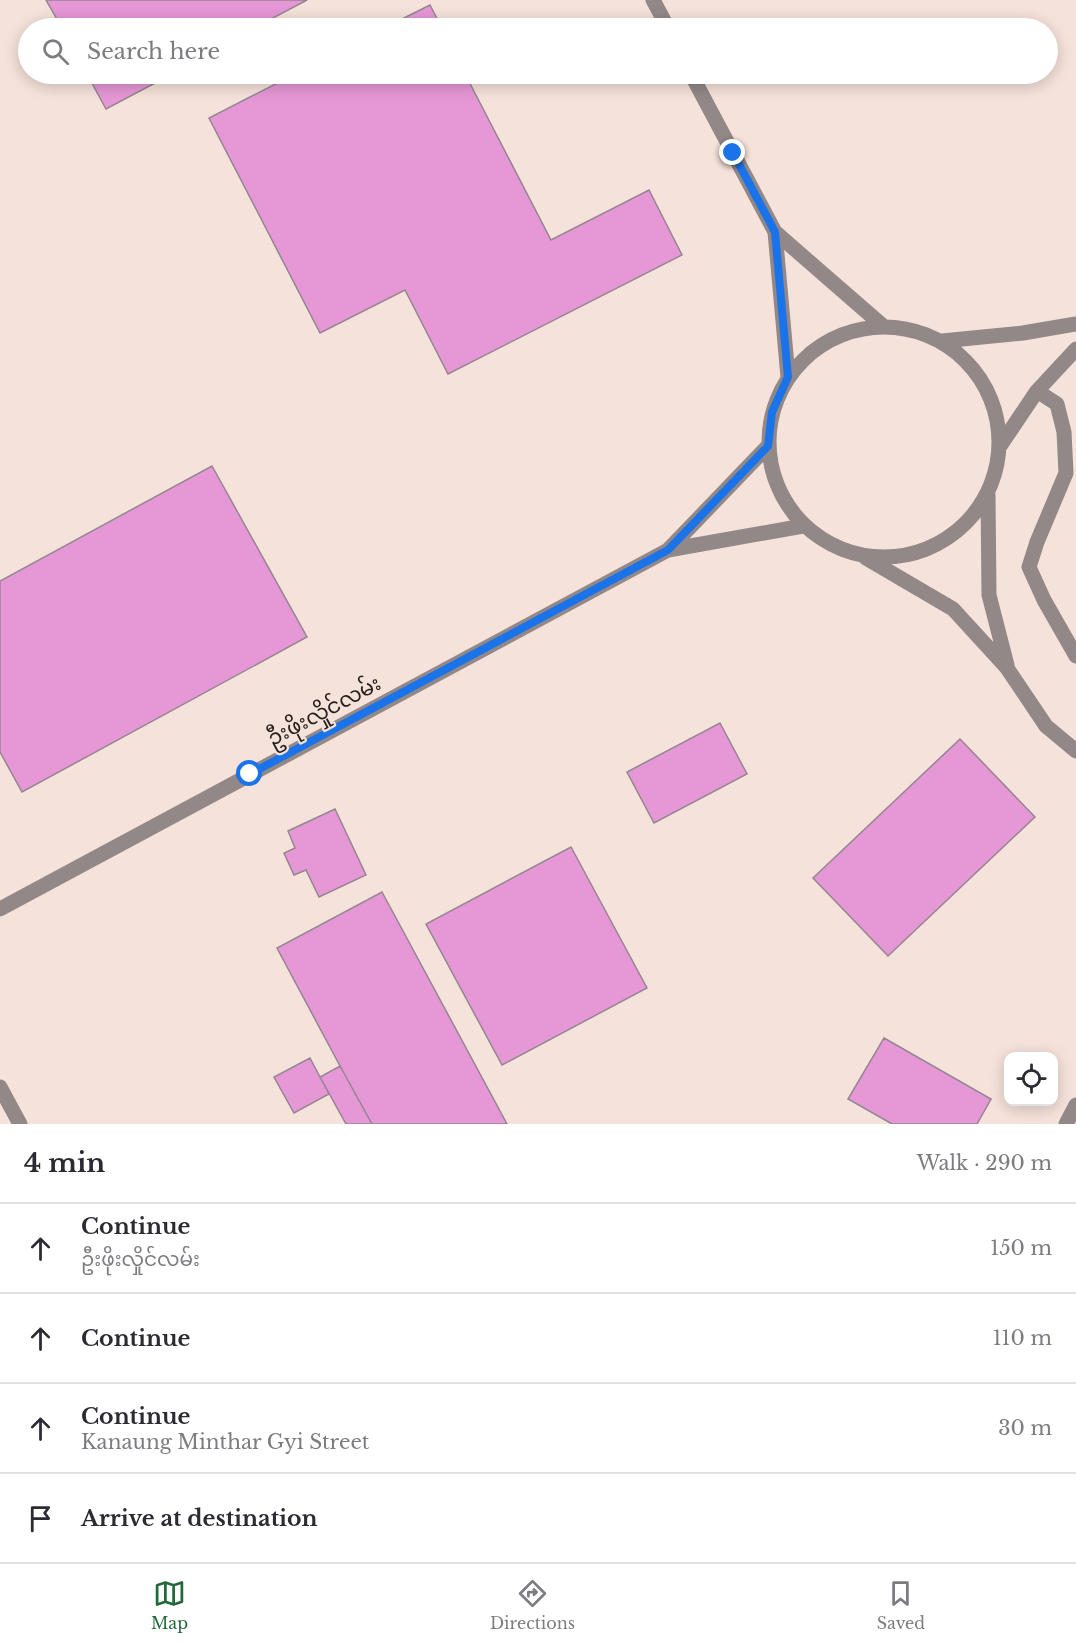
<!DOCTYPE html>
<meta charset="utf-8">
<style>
:root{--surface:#fff;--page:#f2f2f3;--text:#2b2b33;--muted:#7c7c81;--line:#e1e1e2;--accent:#226b39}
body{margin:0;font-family:"Libre Baskerville","Noto Sans Myanmar",serif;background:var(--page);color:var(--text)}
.controls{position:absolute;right:18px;bottom:18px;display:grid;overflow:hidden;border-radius:12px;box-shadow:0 3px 15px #0003}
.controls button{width:54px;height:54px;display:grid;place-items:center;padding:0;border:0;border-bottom:2px solid var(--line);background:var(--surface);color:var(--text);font:30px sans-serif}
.stop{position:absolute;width:18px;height:18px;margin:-14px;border:4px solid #1a73e8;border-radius:50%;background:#fff}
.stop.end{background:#1a73e8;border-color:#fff;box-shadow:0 2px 6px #0008}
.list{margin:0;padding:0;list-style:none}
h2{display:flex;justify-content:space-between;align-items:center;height:78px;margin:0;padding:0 24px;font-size:26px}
h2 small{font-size:20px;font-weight:400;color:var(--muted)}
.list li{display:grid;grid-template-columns:39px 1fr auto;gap:18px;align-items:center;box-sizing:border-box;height:90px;padding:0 24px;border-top:2px solid var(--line)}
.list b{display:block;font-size:22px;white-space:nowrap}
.list p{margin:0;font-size:20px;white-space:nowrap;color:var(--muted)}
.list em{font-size:20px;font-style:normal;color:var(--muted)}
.icon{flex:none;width:33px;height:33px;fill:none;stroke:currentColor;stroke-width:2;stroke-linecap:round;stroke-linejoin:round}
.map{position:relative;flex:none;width:1076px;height:1124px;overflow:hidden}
.search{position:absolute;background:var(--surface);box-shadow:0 3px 15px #0003;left:18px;right:18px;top:18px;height:66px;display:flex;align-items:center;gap:15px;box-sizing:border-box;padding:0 21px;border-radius:33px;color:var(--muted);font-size:22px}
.sheet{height:438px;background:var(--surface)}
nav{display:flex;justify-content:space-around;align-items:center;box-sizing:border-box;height:84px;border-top:2px solid var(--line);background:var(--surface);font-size:16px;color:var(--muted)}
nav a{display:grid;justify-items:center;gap:3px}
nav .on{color:var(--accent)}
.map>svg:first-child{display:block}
.building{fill:#e697d6;stroke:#948691;stroke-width:1.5}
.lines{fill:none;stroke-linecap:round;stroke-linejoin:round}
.minor{stroke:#918887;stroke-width:15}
.route{stroke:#1a73e8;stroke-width:8}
.labels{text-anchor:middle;stroke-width:4.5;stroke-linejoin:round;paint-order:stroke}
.street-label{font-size:21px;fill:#27201d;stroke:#f5e2da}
</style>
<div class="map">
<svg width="1076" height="1124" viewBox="0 0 1076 1124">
<rect width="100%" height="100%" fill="#f5e2da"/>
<path class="building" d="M46,0H307L254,28H62Z
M430,5L442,28H384Z
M87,74H172L106,109Z
M295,74H465L551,240L649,190L682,255L448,374L405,290L320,333L209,118Z
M212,466L307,637L22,792L0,752V581Z
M720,723L747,774L654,823L627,772Z
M960,739L1035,817L888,956L813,878Z
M335,809L366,875L319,897L306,870L294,875L284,853L295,848L288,831Z
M571,847L647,988L502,1065L426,924Z
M382,892L507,1124H372L340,1066L277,948Z
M884,1038L991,1099L977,1124H892L848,1099Z
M310,1058L329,1094L294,1113L274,1077Z
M340,1066L372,1124H346L320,1077Z"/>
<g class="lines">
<path class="minor" d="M653,0L668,28
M691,74L775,232L883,326
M775,232L788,377
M769 442a115 115 0 1 1 230 0a115 115 0 1 1-230 0Z
M942,341L1023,333L1076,324
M1037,391L1057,404L1064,432L1066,473L1037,542L1029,567L1044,600L1076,656
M1000,446L1037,391L1076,349
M988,494L989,595L1007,665
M668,550L803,526
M866,558L953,609L1007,668L1046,726L1076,751
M0,909L668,550L768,446
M0,1087L20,1124
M1066,1124L1076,1105"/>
</g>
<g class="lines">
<path class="route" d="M250,774L668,550L768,446L772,412L788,377L775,232L733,153"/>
</g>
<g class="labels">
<g class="street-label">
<text transform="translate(324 711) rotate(-28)" y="7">ဦးဖိုးလှိုင်လမ်း</text>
</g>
</g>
</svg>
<div class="controls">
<button><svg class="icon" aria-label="locate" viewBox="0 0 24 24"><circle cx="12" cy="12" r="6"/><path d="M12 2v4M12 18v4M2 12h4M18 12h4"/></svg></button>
</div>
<div class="stop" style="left:250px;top:774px"></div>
<div class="stop end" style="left:733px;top:153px"></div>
<div class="search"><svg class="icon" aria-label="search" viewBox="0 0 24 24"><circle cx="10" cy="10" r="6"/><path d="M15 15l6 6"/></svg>Search here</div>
</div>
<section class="sheet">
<h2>4 min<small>Walk · 290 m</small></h2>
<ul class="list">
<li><svg class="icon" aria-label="ahead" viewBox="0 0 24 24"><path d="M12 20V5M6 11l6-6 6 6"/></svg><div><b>Continue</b><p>ဦးဖိုးလှိုင်လမ်း</p></div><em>150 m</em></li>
<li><svg class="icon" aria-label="ahead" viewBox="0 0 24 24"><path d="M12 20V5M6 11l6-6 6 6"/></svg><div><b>Continue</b></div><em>110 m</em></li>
<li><svg class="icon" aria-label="ahead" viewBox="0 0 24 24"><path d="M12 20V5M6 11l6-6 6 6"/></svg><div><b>Continue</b><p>Kanaung Minthar Gyi Street</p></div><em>30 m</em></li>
<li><svg class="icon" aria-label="arrive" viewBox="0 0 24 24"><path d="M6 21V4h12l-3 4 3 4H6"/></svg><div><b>Arrive at destination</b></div></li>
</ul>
</section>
<nav>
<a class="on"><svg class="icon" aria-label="map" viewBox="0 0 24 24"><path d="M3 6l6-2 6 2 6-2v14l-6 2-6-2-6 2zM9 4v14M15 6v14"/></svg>Map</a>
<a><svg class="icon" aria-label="directions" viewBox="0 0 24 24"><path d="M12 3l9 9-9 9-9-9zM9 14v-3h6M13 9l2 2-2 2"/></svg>Directions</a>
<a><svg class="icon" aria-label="saved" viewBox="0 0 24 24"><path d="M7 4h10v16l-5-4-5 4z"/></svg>Saved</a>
</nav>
